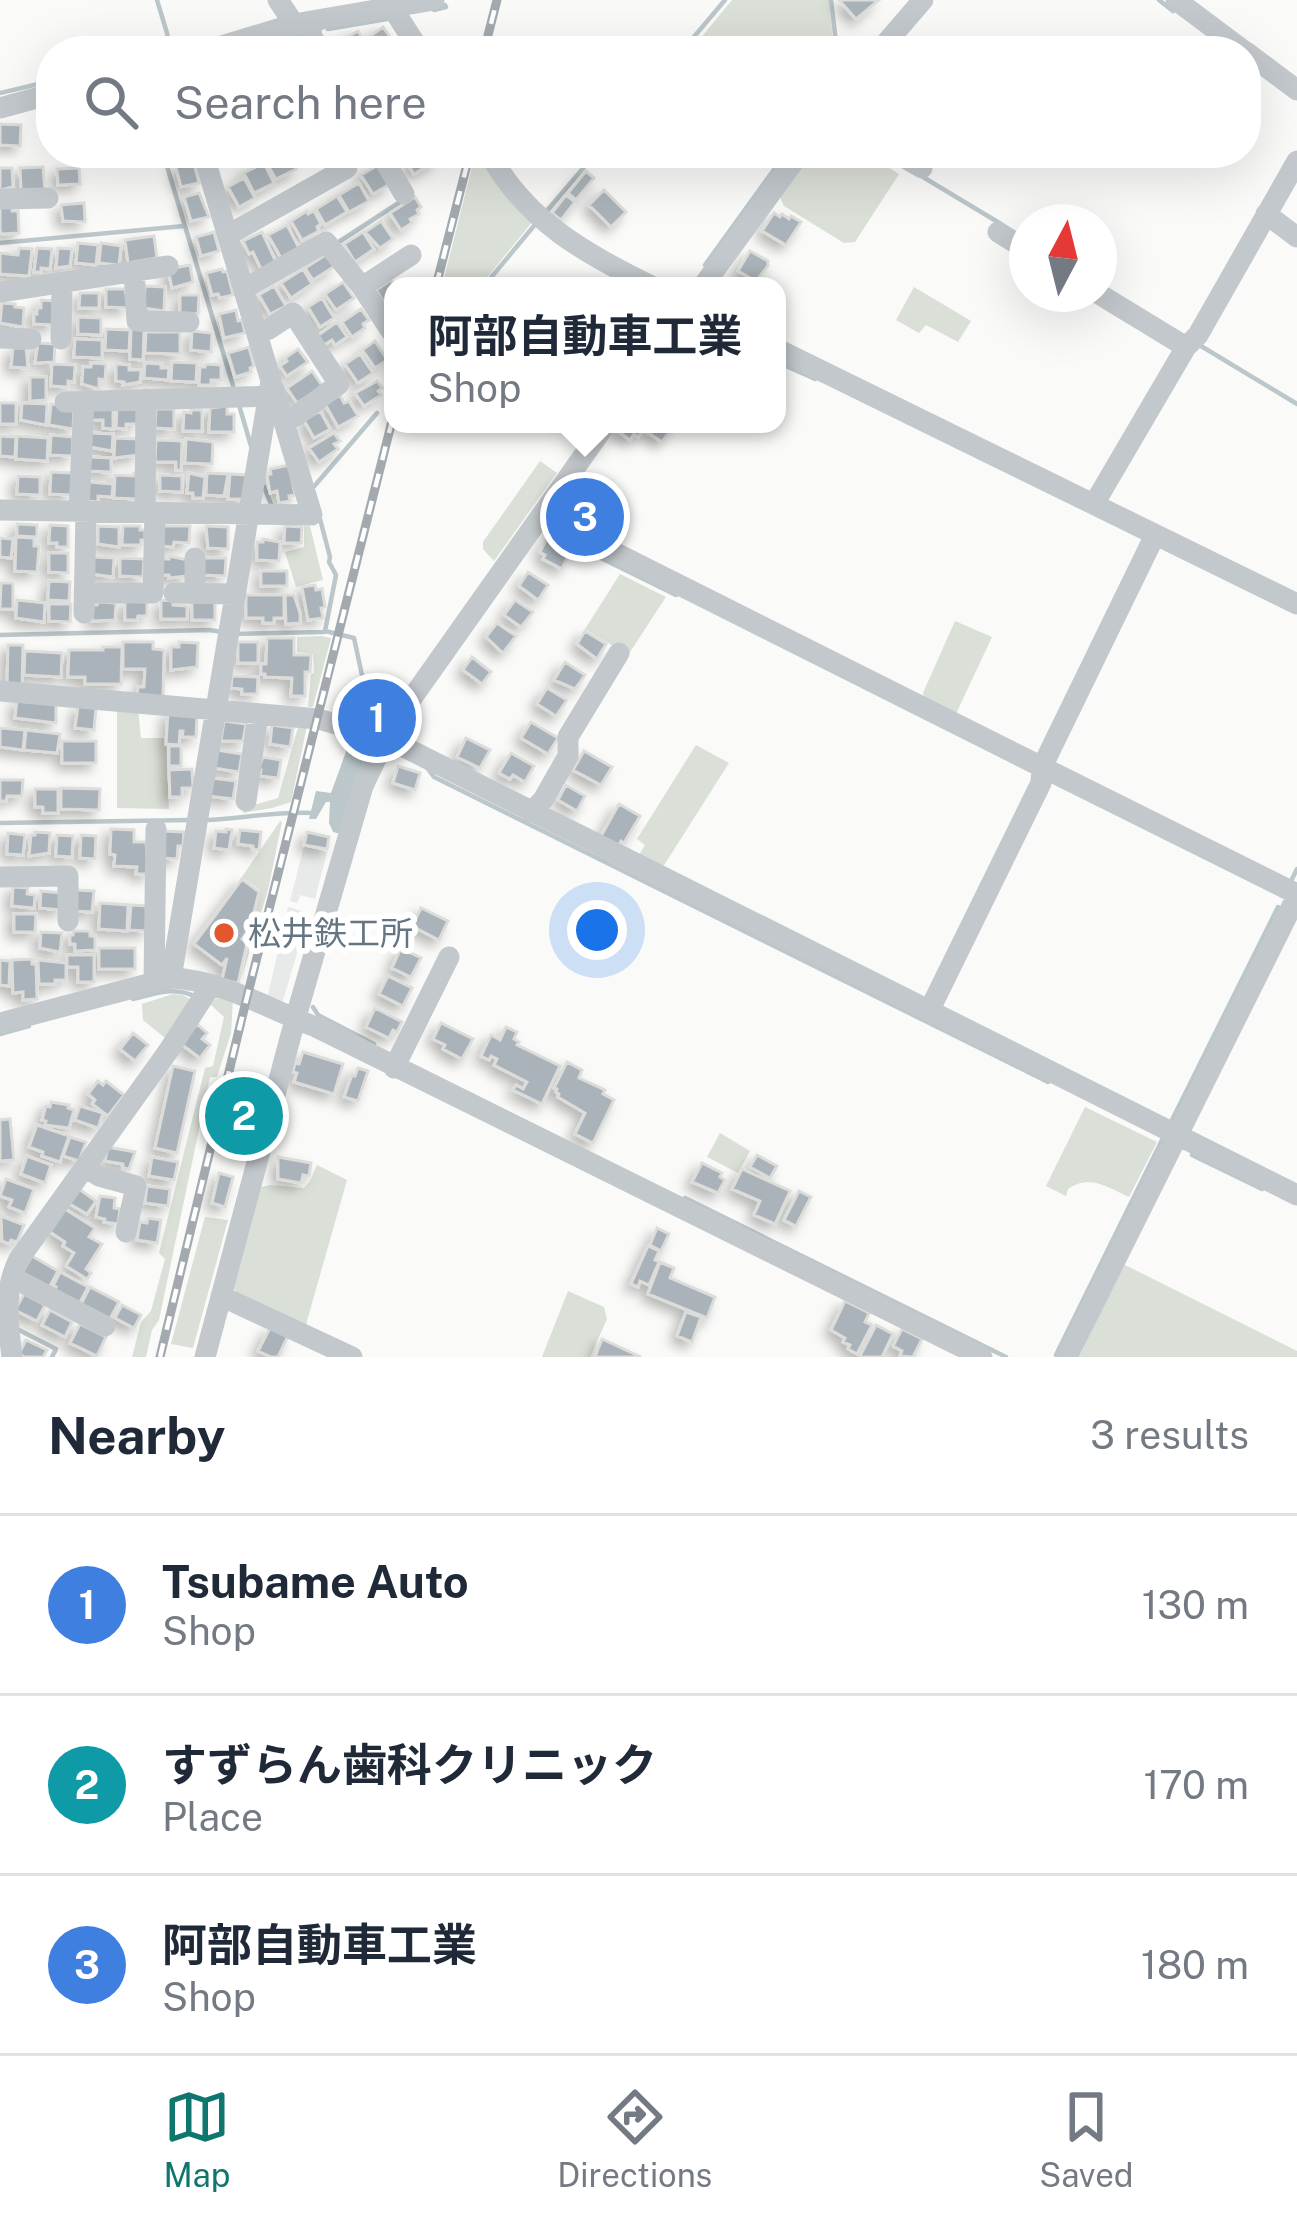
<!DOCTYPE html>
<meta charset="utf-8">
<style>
:root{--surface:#fff;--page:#f6f6f7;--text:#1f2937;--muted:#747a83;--line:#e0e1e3;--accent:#0f766e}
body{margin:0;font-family:"Public Sans","Noto Sans JP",sans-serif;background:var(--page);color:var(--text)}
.compass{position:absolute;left:1009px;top:204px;width:108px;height:108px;border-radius:50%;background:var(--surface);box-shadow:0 12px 48px #0002;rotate:7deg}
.you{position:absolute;left:597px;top:930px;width:42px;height:42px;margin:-30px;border:9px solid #fff;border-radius:50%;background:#1a73e8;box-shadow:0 0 0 18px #1a73e833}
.badge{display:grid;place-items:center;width:78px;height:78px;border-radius:50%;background:var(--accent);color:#fff;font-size:39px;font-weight:700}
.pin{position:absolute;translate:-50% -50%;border:6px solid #fff;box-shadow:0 3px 12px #0006}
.popup{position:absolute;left:384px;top:277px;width:402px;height:156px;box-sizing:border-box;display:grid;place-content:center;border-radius:24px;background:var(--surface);filter:drop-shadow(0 3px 9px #0005);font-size:39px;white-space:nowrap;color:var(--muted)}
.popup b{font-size:45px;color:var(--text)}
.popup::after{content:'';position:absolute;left:50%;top:100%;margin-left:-24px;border:24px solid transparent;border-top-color:var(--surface)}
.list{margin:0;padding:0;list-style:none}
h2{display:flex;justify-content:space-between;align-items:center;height:156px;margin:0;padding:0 48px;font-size:51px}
h2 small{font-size:39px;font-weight:400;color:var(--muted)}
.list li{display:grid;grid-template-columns:78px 1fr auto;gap:36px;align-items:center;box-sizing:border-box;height:180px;padding:0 48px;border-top:3px solid var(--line)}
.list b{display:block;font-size:45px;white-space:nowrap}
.list p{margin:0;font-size:39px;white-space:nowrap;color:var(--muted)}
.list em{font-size:39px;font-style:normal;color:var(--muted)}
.icon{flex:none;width:66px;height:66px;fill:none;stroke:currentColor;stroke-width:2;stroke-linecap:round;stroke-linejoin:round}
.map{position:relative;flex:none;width:1297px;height:1357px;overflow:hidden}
.search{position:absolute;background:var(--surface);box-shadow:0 12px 48px #0002;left:36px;right:36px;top:36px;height:132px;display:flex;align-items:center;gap:30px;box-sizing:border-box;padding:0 42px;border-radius:48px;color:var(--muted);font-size:45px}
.sheet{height:696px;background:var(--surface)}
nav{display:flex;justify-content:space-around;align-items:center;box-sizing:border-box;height:168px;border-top:3px solid var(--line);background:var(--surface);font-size:33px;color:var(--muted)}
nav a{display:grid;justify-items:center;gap:6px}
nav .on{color:var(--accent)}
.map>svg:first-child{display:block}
.built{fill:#e8e9e9}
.green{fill:#dadfd7}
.water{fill:#bbc7cb}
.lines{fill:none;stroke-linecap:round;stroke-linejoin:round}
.stream{stroke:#bbc7cb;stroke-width:4.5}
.building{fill:#aab3b9;stroke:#dcdcda;stroke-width:3;filter:url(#shadow)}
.minor{stroke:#c3c8cc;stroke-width:21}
.rail-casing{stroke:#a2aab0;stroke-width:9}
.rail{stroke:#fff;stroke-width:4.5;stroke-dasharray:14;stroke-linecap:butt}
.poi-dot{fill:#e4572e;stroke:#fff;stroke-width:4.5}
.labels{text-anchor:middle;stroke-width:12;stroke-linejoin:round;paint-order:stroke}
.poi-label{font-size:33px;fill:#657683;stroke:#fff;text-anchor:start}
</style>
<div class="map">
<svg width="1297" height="1357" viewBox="0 0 1297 1357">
<defs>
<filter id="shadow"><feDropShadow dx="-6" dy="6" stdDeviation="6" flood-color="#0004"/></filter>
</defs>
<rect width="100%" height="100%" fill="#fafaf8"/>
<path class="built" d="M580,474L614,491L606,506L616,511L612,518L569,496Z
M304,846L327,852L315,899L300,895L297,903L290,901Z
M288,907L309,913L281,1007L267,999Z"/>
<path class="green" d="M732,0H829L834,51H690Z
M811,153H866L899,174L855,242L844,243L784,206L780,197Z
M480,155C494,181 509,203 533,221L480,286H442L472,167H477Z
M914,287L971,321L958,342L926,325L919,333L896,320Z
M540,461L557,473L494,561L483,549V542Z
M304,525L310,526L323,580L296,587L285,552L304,547Z
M620,574L666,597L628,655L585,629Z
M955,621L992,637L954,718L924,698L923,693Z
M321,636L331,638L313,707H308L311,674L314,673L313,654L297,652V637Z
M138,709L141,738H166L169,809L117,808V710Z
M299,724L307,726L291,802L272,808L243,813L244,808L278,798Z
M696,745L729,763L661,870L637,858L645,845L637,839Z
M280,821L282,822L268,890L241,980L260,890L242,877Z
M173,994L183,995L192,1000L165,1038L143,1020L142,1004Z
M223,997L233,999L231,1033L217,1077H210L159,1320L152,1330L146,1357H132L141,1322L151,1311L165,1259L159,1253L205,1068L213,1066L224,1017L211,1005L212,1000Z
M1085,1107L1157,1142L1129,1197C1108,1187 1089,1174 1068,1189L1066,1196L1046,1186Z
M720,1133L750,1151L738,1173L707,1157Z
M317,1165L347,1180L305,1328L237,1293L234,1289L261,1187L270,1185L304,1188L310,1181Z
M205,1217L228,1220L193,1348L171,1344Z
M1123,1264L1297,1351V1357H1079Z
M568,1291L604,1307L607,1319L590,1357H542Z"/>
<path class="water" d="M351,738L369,744V751L341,834L333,832L329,823L330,802H326L316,819H309L316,791L331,793Z"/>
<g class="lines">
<path class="stream" d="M157,0L167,33L170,50
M831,0L837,51
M1159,0L1173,11
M434,10L446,7L445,5
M328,29L393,18
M252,48L305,33
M166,51L206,40
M682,51L725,0
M0,93L51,81
M163,153L234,389
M923,177L1001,224
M545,213L596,153
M0,243L184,226
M334,245L400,202
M705,265L786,153
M484,286L538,221
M1201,346L1297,404
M777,362L815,379
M239,405L251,446
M264,487L271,504
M311,490L377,413
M320,519L330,557L329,562L336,575L325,631L354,638L365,689V713
M552,534L676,595
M233,634L324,632
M0,635L209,630L222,632
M384,724L397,703
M428,769L434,777L1048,1082
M204,820C240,819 275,811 312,813
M0,823L192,820
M1291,881L1297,869
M133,999C154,994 177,985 197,998
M313,1007L318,1015L374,1044
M0,1034L29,1026
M1170,1124L1278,907
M1192,1155L1262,1189
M685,1198L1006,1357
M15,1328L56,1349L52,1357
M1056,1355L1165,1134"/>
</g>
<path class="building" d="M839,0H879L856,19Z
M383,27L393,41L374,51L366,39Z
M358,31L366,44L354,51H339L333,41L338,38L340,41Z
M0,124L21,125L20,146L0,145Z
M283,153H288L296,169L276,179L266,162Z
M415,153H432L437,160L414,174L409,166L415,163L410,156Z
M194,163L199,183L181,187L176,167Z
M264,163L274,183L254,193L244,173Z
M378,165L390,184L373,194L361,175Z
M43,167L45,191L21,190L20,168Z
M0,168H12L13,187L0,190Z
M79,168L80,184L58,185L57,169Z
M586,171L594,178L576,200L568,193Z
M244,178L255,198L239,207L228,187Z
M359,183L369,201L349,212L339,195Z
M604,190L626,212L611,227L589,205Z
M199,193L209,217L191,221L184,197Z
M566,195L575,202L561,220L552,213Z
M337,196L347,212L325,225L316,209Z
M415,197L421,207L417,210L419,214L410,219L412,223L401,230L390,213Z
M84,203L85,222L63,221L61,205Z
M12,204V211H18L19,233L2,234L0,231V205Z
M307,211L308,214L314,211L321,224L317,227L319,231L302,240L291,221Z
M774,213L780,217L782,214L789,219L791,216L801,222L786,245L762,231Z
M381,221L393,239L380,248L365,232Z
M287,225L299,248L281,258L268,235Z
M214,232L219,251L201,256L196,237Z
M262,232L276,262L261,269L253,252L249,254L243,241Z
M363,232L374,249L355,262L344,244Z
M154,236L157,258L128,263L125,240Z
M78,243L98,245L96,265L76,263Z
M101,243L121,246L119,265L99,263Z
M19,248L32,249L29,276L0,274V253L18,255Z
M37,248L52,249L50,269L41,268V272H34Z
M58,248L72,249L70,266L56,268Z
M750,251L768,261V266L756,281L738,271Z
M327,254L335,266L313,280L305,268Z
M190,265L193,282L172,288L168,269Z
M222,269L223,272L227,271L233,295L220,298L218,294L212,295L206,273Z
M303,269L312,284L291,298L281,283Z
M391,280L395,286H393V303L387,307L376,290Z
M343,282L354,298L336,310L325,294Z
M145,286L165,287L164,311L144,308Z
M274,286L286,306L270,314L259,295Z
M106,289H125L128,308L106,307Z
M80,293H99V308H79Z
M180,295H199L198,314L180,313Z
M322,298L334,318L320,327L308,307Z
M41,300L55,301L54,325L34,324V313L37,314V308H41Z
M2,303L15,304V307L24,308L23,327L0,323Z
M361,309L369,320L363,324L365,328L352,337L342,322Z
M236,310L238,321L242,320L245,333L224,338L219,314Z
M78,317L101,318V335L78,334Z
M337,322L347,337L335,345L332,340L324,345L317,336Z
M106,329L130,330L129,351L105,350Z
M131,329L144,330L143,360L130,359Z
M192,331L212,333L211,352L191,350Z
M146,332H180V354L145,353Z
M75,339L102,340V358L74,357Z
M375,341L387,360L375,368L362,350Z
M38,343L55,344L54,362L35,363Z
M249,347L254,366L250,368L251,372L235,377L228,353Z
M13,348H26L28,368L11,367Z
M298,349L308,362L287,376L280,366L287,361L285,358Z
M360,354L373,373L358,383L345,364Z
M172,362L197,363L196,382L171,381Z
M91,363L106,364L105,380L99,379V389L82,384L83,367H91Z
M145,363L161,364V368H169L168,380L144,378Z
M52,364L75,365L74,382L68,381V387L51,386Z
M116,364L129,365V370H141L140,382L123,385L124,382L116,381Z
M206,364L221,365V380H211V385H199L200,367H205Z
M312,371L323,387L297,403L287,388Z
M30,377H46V400L30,401Z
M377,381L382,388L378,391L381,395L364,406L355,393Z
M340,395L344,403L349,401L358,416L338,427L325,404Z
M0,403H16V424H0Z
M22,403L47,404L46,425L21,420Z
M51,404L74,407L73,429L49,425Z
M227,406V414H234V432H209L210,408Z
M91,407L113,408V429L103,428V420H91Z
M117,408L138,409L137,424H126V429L116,428Z
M156,409H174V429L155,428Z
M191,410H202V431H183L184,412L191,413Z
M320,411L330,429L314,438L304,420Z
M618,424H647L638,437L634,434L630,440L615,429Z
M652,424H674L662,442L647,432Z
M90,433L113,434L112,451L90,447Z
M334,433L340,441L334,444L338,449L319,462L309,448Z
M51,435L73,437L72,456L50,455Z
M0,436L16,437L15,457L0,456Z
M17,436L48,438L47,461L16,459Z
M115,438L138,439V455L114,458Z
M186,439L213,442L212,464L185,463Z
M156,440L182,441L181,470H176V462H155Z
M90,457L111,458V472L89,471Z
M289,465L295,495L289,496L290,501L279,503L277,491L270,493L267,475L271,474L270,469Z
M51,472L72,473L71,495L50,494Z
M134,473H139L138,499L114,498L115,475L134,476Z
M189,473L205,477L203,498H193V493H187Z
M207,473L228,474L224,496L206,495Z
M230,474L247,475L245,499H228Z
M160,475L182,476V492L160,491Z
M18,476L40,477V495L17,494Z
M89,482L113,484L112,497L98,496V502L87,501Z
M569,496L612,518L601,538L559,516Z
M17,524L37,525V537L17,536Z
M50,525L68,526V547H57V543H49Z
M98,526L119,527V547L98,544Z
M123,526H140V530H145V540H141V545H122Z
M162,526H190L189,543L174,542L173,547L162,546Z
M206,526L228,527V549L208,548Z
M285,526L302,527L301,543H284Z
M16,537L34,538V546H39L37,572L15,571Z
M0,538L13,539L11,558L0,557Z
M547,538L571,550L562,569L543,559L545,555L540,552Z
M263,539L280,542L279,561L257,560V542H263Z
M49,553H68V573L49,572Z
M169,556L188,560L187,576L169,578V575H160L161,559H169Z
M93,557L114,558L113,577L92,574Z
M120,558L144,559L143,577L120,576Z
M204,558H226L225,576L203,575Z
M261,571H287V586H261Z
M528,572L548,585L538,600L519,586Z
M49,581L70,582L69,601L48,600Z
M1,583H13V609H0Z
M315,585L316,590L322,589L325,607L321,608L323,618L308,620L302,587Z
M246,595H284V618H274V623H263V618H246Z
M285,595H294L300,613V623L286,624Z
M17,600L45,603L44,622L16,618Z
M161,600L173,601V605L187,606V619H161Z
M515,600L533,612L521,627L504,615Z
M125,601L147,602V616H138L137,620H125Z
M192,601L215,602V620H192Z
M98,602L116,603L115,620L92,621L93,605H97Z
M49,604H71L70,622L49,621Z
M497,623L516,636L503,653L486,637Z
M585,631L606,644L597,659L577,644Z
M267,638H294V655H311L310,672H305V696H291L292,678L265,677V674H261V664H266Z
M123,642H153V649L164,650L163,697H137L138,687H144L145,669H123Z
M179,642L198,643L197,667L171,670V647H179Z
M238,642H258V663H238Z
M8,645H23L22,687H7Z
M103,647H122L121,684H85V677H68L69,650H103Z
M25,651L62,653L61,677L24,675Z
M472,657L491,672L482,684L463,670Z
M565,662L585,675L575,689L554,680Z
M232,676L258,677L257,694H242V689L231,688Z
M547,688L567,700L556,716L537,704Z
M17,700L56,705V723L15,718Z
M78,706L96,708L94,730L75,728Z
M168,712L197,716L196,737H182L183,731H180L179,745L166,744Z
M224,721L246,724L243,741H221Z
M531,722L558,738L548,754L521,738Z
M272,725L293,728L290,747L270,744Z
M0,728L25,730L23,750L0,747Z
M26,730L60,734L57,753L24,750Z
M466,738L490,750L480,768L457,757Z
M62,741H96V763H62Z
M169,746H181V766H169Z
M217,750L242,754L239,772L214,768Z
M584,751L612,767L601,785L573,770Z
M511,753L534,766L525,782L513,775L510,779L499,773Z
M263,757L281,760L278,778L260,776L261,770H258Z
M398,766L420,773L415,790L393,783Z
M192,769L193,788H182V797H170L169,770Z
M211,778L236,781L233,799L208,796Z
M0,780H23L22,796H7L6,801H0Z
M566,785L585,796L577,811L558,800Z
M61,788L100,789L99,810L61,809Z
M35,789H58V813H43V807H35Z
M619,804L640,816L624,843L621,841L618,846L601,836Z
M111,829L134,830V842H146L149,874H136L137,867L114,866L115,855L110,854Z
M226,829L232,830L229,850L214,848L216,831L226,832Z
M240,830L261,832L259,850L253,849V846L238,844Z
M162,831L184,832L183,846H178L177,859L160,858Z
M35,832L50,833L49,853L29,856L31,835H35Z
M307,832L329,837L327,849L304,845Z
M8,833L25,835L23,855L7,854Z
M57,835L73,836L72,857L56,856Z
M81,835L96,836L95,859L80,858Z
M242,879L259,892L250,927L242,939L247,943L238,983L222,980L227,958L222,965L194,944Z
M13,887L28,888L27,894L35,895L34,908L12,906Z
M76,890L94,891L92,912L75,911Z
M41,891L62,893L61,910L40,908Z
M100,903L128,905L127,931L99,929Z
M131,905L149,906L147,931L129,930Z
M421,908L448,921L439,940L412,926Z
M14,914H36L35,932H14Z
M73,931H90V936H95V950L75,951V944H70V935H73Z
M41,932L62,933L60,952L40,948Z
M99,948H135V969H99Z
M401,948L421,958L411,977L392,968Z
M67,955H94V982H78V967H67Z
M32,959V964H36L37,999L23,1000V992L13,993L12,960Z
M0,960L10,961L9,986L0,985Z
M38,960L66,963V980H55V984H39Z
M388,976L412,988L403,1006L379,994Z
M375,1008L402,1022L397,1032L393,1030L389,1038L366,1027Z
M441,1023L473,1039L462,1059L443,1049L445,1045L433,1039Z
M197,1024L207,1033L202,1039L210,1045L200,1058L181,1044Z
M506,1027L517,1032L514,1039L519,1042L517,1045L560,1066L542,1104L513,1090L516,1085L523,1089L527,1082L494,1065L497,1059L491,1056L489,1060L481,1056L491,1035L500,1040Z
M133,1033L148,1045L135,1061L120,1049Z
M303,1052L343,1064L334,1094L294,1082L297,1073L293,1072L295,1063L299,1064Z
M567,1062L582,1070L579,1078L605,1090L603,1094L614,1100L593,1143L575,1134L585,1113L558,1097L559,1094L556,1092L557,1089L554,1088Z
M173,1066L195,1071L177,1153L155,1148Z
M358,1068L368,1071L358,1101L344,1097L352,1075L355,1076Z
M242,1077L248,1079L247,1085L255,1087L256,1083L259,1088L249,1136L231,1132Z
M98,1081L103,1085L106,1081L124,1095L108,1116L92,1104L95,1100L88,1094Z
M51,1102L69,1105L68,1108L74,1110L69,1128L45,1125L46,1121L42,1120L46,1106L50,1107Z
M80,1106L103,1113L98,1128L75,1120Z
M10,1119L14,1160L0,1161V1120Z
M37,1125L69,1136L60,1162L42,1156L43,1152L29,1147Z
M70,1137L86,1142L79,1161L63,1156Z
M108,1147L135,1152L129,1169L123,1168V1164L105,1161Z
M757,1155L777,1166L770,1178L750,1167Z
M27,1156L51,1165L45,1183L21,1174Z
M152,1157L178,1162L174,1180L149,1176Z
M278,1157L311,1163L309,1176L303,1175L301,1183L278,1179Z
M702,1163L722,1173L720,1177L725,1180L718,1193L692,1182Z
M742,1169L790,1191L775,1224L754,1215L760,1201L732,1189Z
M219,1173L233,1177L225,1207L212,1203Z
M6,1179L34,1189L25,1213L9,1207L12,1200L0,1196Z
M147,1186L170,1189L168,1206L145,1203Z
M79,1189L96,1201L87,1214L68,1203Z
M799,1191L811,1197L796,1226L784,1220Z
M100,1196L115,1198L114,1208L120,1209L118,1224L104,1222L105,1219L96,1217Z
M65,1209L95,1228L89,1237L102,1244L86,1269L91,1273L87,1279L66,1266L74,1253L63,1246L65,1242L50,1232Z
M1,1216L24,1225L17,1242L11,1240L9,1244L2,1241Z
M148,1218L161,1220L157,1243L137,1240L140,1222L147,1223Z
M657,1228L669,1234L661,1251L650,1245Z
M648,1246L659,1251L655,1260L659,1262L649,1285L640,1281L638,1287L631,1284Z
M32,1256L58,1271L48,1290L21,1274Z
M660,1262L674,1268L670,1278L715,1297L707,1318L648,1294Z
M60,1272L88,1287L78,1306L53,1293L56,1287L53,1286Z
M90,1287L119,1302L110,1319L81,1304Z
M24,1294L45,1305L37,1321L15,1310Z
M845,1301L869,1313L865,1322L872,1325L857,1354L848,1349L850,1345L843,1342L845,1338L831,1330Z
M122,1305L141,1315L134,1328L115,1318Z
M50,1310L72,1322L65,1337L42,1325Z
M686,1312L701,1317L692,1342L677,1336Z
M80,1324L106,1337L97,1356L70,1343Z
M876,1325L893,1334L882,1357H862L860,1356Z
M270,1328L288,1336L278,1357H271L258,1351Z
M902,1329L922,1339L913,1357L900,1356L902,1351L893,1346Z
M602,1339L641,1357H595Z
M26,1340L47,1350L43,1357H25L19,1354Z"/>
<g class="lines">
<path class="minor" d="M278,0L294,24
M1176,0L1244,51
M393,9L420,51
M310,22L312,37L320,51
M205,51L294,24L434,0
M879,51L923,0
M1246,52L1297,90
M0,108L51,94
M380,153L404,194
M489,153C526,221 583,252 651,286
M896,153L922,168
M0,199L48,198
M1266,214L1297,237
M998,232L1027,250
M228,235L347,168
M134,271L137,321L189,322
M703,286L800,153
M362,287L411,255
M244,289L326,242L362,287L391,331
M0,292L168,266
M1099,294L1186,347
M257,333L269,329L293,313L339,384L296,416L284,421
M0,338L31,339
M61,339L62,283
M777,349L1297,604
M65,402L269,396
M1094,504L1186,347L1198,335L1297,161
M0,510L312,515L274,389
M79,511L84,401
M145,511L146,399
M542,516L1042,767L1155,535
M84,593H153L155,512
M174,593L236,594
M195,593V558
M84,613L86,511
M0,691L318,719L386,738L1297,1195
M1042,767L1297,894
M246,801L258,714
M531,812L543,800L568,756V737L619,653
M0,877L68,876V921
M171,978L271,381L203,153
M154,981L156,829
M929,1011L1041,783L1042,767
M0,1023L171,978C223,980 268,1009 316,1027L982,1357
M394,1068L449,957
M85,1167L99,1176L136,1186L126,1232
M12,1277L105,1326
M221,1296L352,1357
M12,1357C8,1324 3,1290 19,1259L169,1050L211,985
M205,1357L295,1020L363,786L386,738L412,698L606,424
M1067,1357L1297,896"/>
<defs>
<path id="rail" d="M484,51L497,0
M436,286L470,153
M160,1357L247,997L393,417"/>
</defs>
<use href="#rail" class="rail-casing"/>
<use href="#rail" class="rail"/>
</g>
<circle class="poi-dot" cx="224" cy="933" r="12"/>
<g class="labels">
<g class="poi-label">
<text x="248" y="945">松井鉄工所</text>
</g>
</g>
</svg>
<svg class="compass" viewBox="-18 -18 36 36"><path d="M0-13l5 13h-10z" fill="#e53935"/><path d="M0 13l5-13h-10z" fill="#747a83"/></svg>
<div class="you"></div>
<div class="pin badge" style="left:377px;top:718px;background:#3f7fe0">1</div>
<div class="pin badge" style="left:244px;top:1116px;background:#0f9aa8">2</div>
<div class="pin badge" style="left:585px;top:517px;background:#3f7fe0">3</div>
<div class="popup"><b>阿部自動車工業</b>Shop</div>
<div class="search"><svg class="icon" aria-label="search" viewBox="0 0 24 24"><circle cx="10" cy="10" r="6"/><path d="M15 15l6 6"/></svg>Search here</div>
</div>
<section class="sheet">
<h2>Nearby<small>3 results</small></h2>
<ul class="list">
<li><span class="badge" style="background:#3f7fe0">1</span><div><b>Tsubame Auto</b><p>Shop</p></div><em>130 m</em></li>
<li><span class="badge" style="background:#0f9aa8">2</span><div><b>すずらん歯科クリニック</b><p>Place</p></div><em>170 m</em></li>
<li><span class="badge" style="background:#3f7fe0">3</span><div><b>阿部自動車工業</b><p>Shop</p></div><em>180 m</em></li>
</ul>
</section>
<nav>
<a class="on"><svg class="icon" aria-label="map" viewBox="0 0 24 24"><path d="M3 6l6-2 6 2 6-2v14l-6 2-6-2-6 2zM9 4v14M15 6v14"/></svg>Map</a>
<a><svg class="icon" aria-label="directions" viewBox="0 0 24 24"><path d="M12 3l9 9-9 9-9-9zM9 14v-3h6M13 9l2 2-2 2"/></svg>Directions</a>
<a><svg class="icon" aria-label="saved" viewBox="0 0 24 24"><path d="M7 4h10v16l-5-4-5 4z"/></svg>Saved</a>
</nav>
